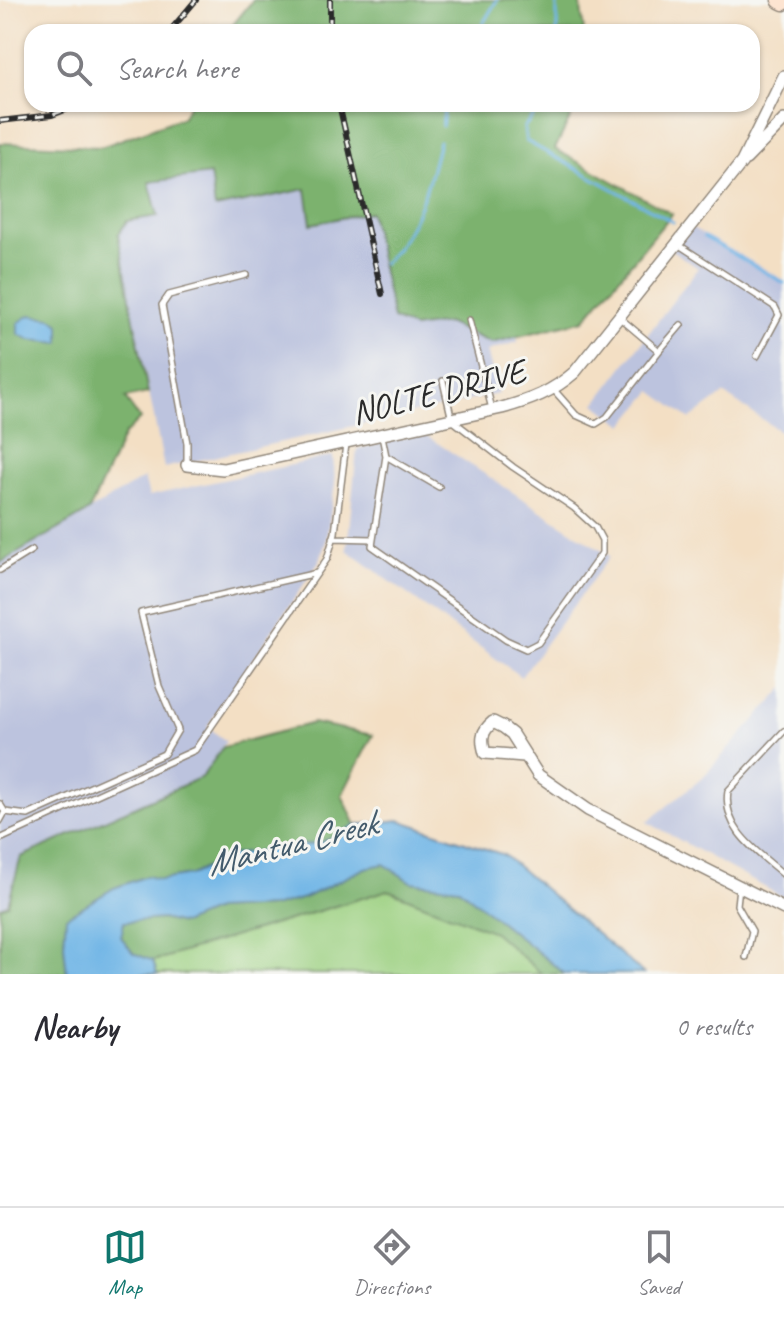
<!DOCTYPE html>
<style>
:root{--surface:#fff;--page:#f7f7f7;--text:#2b2b33;--muted:#7c7c81;--line:#e1e1e2;--accent:#0f766e}
body{margin:0;font-family:Caveat,sans-serif;background:var(--page);color:var(--text)}
.list{margin:0;padding:0;list-style:none}
h2{display:flex;justify-content:space-between;align-items:center;height:104px;margin:0;padding:0 32px;font-size:34px}
h2 small{font-size:26px;font-weight:400;color:var(--muted)}
.icon{flex:none;width:44px;height:44px;fill:none;stroke:currentColor;stroke-width:2;stroke-linecap:round;stroke-linejoin:round}
.map{position:relative;flex:none;width:784px;height:974px;overflow:hidden}
.search{position:absolute;background:var(--surface);box-shadow:0 2px 6px #0004;left:24px;right:24px;top:24px;height:88px;display:flex;align-items:center;gap:20px;box-sizing:border-box;padding:0 28px;border-radius:24px;color:var(--muted);font-size:30px}
.sheet{height:232px;background:var(--surface)}
nav{display:flex;justify-content:space-around;align-items:center;box-sizing:border-box;height:112px;border-top:2px solid var(--line);background:var(--surface);font-size:22px;color:var(--muted)}
nav a{display:grid;justify-items:center;gap:4px}
nav .on{color:var(--accent)}
.map>svg:first-child{display:block}
.industrial{fill:#bcc3de}
.green{fill:#9bd080;stroke:#637e56;stroke-width:2}
.forest{fill:#7cb26e;stroke:#546e4c;stroke-width:2}
.water{fill:#70b5e6;stroke:#4e7088;stroke-width:2}
.lines{fill:none;stroke-linecap:round;stroke-linejoin:round}
.stream{stroke:#70b5e6;stroke-width:3}
.service-casing{stroke:#8f8578;stroke-width:8}
.minor-casing{stroke:#8f8578;stroke-width:14}
.secondary-casing{stroke:#8f8578;stroke-width:19}
.service{stroke:#fff;stroke-width:5}
.minor{stroke:#fff;stroke-width:11}
.secondary{stroke:#fde4d1;stroke-width:16}
.rail-casing{stroke:#2b2b2b;stroke-width:6}
.rail{stroke:#f6f6f2;stroke-width:3;stroke-dasharray:9;stroke-linecap:butt}
.labels{text-anchor:middle;stroke-width:6;stroke-linejoin:round;paint-order:stroke}
.street-label{font-size:34px;fill:#2b2b2b;stroke:#f6f6f2}
.water-label{font-size:36px;font-style:italic;fill:#435b6c;stroke:#f6f6f2}
</style>
<div class="map">
<svg width="784" height="974" viewBox="0 0 784 974">
<rect width="100%" height="100%" fill="#f6f6f2"/>
<filter id="ink" filterUnits="userSpaceOnUse"><feTurbulence type="fractalNoise" baseFrequency=".0125" numOctaves="2"/><feDisplacementMap in="SourceGraphic" scale="16" xChannelSelector="R" yChannelSelector="G"/><feConvolveMatrix kernelMatrix="1 2 1 2 8 2 1 2 1" color-interpolation-filters="sRGB"/></filter>
<filter id="wash" filterUnits="userSpaceOnUse"><feTurbulence type="fractalNoise" baseFrequency=".006" numOctaves="4" result="noise"/><feDisplacementMap in="SourceGraphic" scale="32" xChannelSelector="R" yChannelSelector="G"/><feGaussianBlur stdDeviation="1.8" result="paint"/><feColorMatrix in="noise" values="0 0 0 0 0 0 0 0 0 0 0 0 0 0 0 0 0 1.4 0 .05"/><feComposite in="paint" operator="in"/></filter>
<g filter="url(#wash)">
<rect width="100%" height="100%" fill="#f3dfc4"/>
<path class="industrial" d="M210,174L216,208L306,189L371,212L386,286L504,288L518,342L487,351L498,394L164,468L118,235L149,182Z
M689,226L784,280V434L724,394L690,419L652,391L624,425L595,404L698,268L670,249Z
M422,433L610,556L521,677L347,550L357,449Z
M333,456L335,483L326,542L319,562L207,727L226,741L202,777L21,857L8,904L0,907V564L144,478L149,496Z
M784,688V898L647,822L701,779Z"/>
<path class="green" d="M388,890L495,932L542,974H157L153,961Z"/>
<path class="forest" d="M253,0H580L584,32H227Z
M189,104H577L555,149L672,214L584,320L491,343L447,323L413,328L393,319L370,212L311,224L306,189L215,208L210,174L149,182L158,216L127,221L118,235L148,393L125,398L140,419L124,435L89,511L0,563V143L101,147L183,117Z
M313,723L373,735L342,795L356,825L320,843L232,855L191,875L160,880L147,876L114,888L66,917L64,945L67,974H0V907L8,904L21,857L202,777L223,747Z
M384,864L411,882L459,888L565,974H542L494,932L388,890L153,961L133,953L121,937L124,922L162,919L182,924L215,910L272,907L304,898L365,868Z"/>
<path class="water" d="M30,315L51,318L60,324V343L30,340L18,334V323Z
M399,820L504,855L644,974H565L459,888L411,882L384,864L365,868L304,898L272,907L215,910L182,924L162,919L124,922L121,937L133,953L153,961L157,974H67L64,945L66,917L114,888L147,876L160,880L191,875L232,855L320,843L356,825Z"/>
<g class="lines">
<path class="stream" d="M557,0V32
M478,32L497,0
M543,104L524,127L526,141L673,222
M442,126L445,104
M704,237L784,283
M383,264C416,232 429,184 439,141"/>
</g>
</g>
<g filter="url(#ink)">
<g class="lines">
<defs>
<path id="service" d="M679,245L775,307L779,315L757,356
M620,318L659,351L681,325
M469,320L492,409
M554,390L576,415L596,424L607,417L659,351
M382,436L386,456L372,546L506,640L526,649L538,643L602,553V540L595,527L574,508L513,467L452,420L443,381
M386,456L439,487
M187,464V443L162,305L169,295L246,275
M333,538L373,539
M0,570L32,550
M784,731L728,791C722,830 758,852 784,875
M0,804L5,812
M0,821L5,812L28,815L164,754L178,730L159,686L141,613L317,573
M0,839L195,750L327,559L335,533L346,444
M739,887L737,905L752,931L746,957"/>
<path id="minor" d="M746,159L784,120
M187,465L223,469L502,408C531,400 552,392 575,372L742,162L784,76
M524,756L485,753C481,739 481,732 493,722L503,727L512,734L538,775L588,810L784,909"/>
<path id="secondary" d="M780,0L784,2"/>
</defs>
<use href="#service" class="service-casing"/>
<use href="#minor" class="minor-casing"/>
<use href="#secondary" class="secondary-casing"/>
<use href="#service" class="service"/>
<use href="#minor" class="minor"/>
<use href="#secondary" class="secondary"/>
<defs>
<path id="rail" d="M330,0V32
M169,32L196,0
M339,104L382,294
M0,121L52,115L81,104"/>
</defs>
<use href="#rail" class="rail-casing"/>
<use href="#rail" class="rail"/>
</g>
</g>
<g class="labels">
<g class="street-label">
<text transform="translate(438 391) rotate(-14)" y="12">NOLTE DRIVE</text>
</g>
<g class="water-label">
<text transform="translate(291 842) rotate(-14)" y="13">Mantua Creek</text>
</g>
</g>
</svg>
<div class="search"><svg class="icon" aria-label="search" viewBox="0 0 24 24"><circle cx="10" cy="10" r="6"/><path d="M15 15l6 6"/></svg>Search here</div>
</div>
<section class="sheet">
<h2>Nearby<small>0 results</small></h2>
<ul class="list">
</ul>
</section>
<nav>
<a class="on"><svg class="icon" aria-label="map" viewBox="0 0 24 24"><path d="M3 6l6-2 6 2 6-2v14l-6 2-6-2-6 2zM9 4v14M15 6v14"/></svg>Map</a>
<a><svg class="icon" aria-label="directions" viewBox="0 0 24 24"><path d="M12 3l9 9-9 9-9-9zM9 14v-3h6M13 9l2 2-2 2"/></svg>Directions</a>
<a><svg class="icon" aria-label="saved" viewBox="0 0 24 24"><path d="M7 4h10v16l-5-4-5 4z"/></svg>Saved</a>
</nav>
